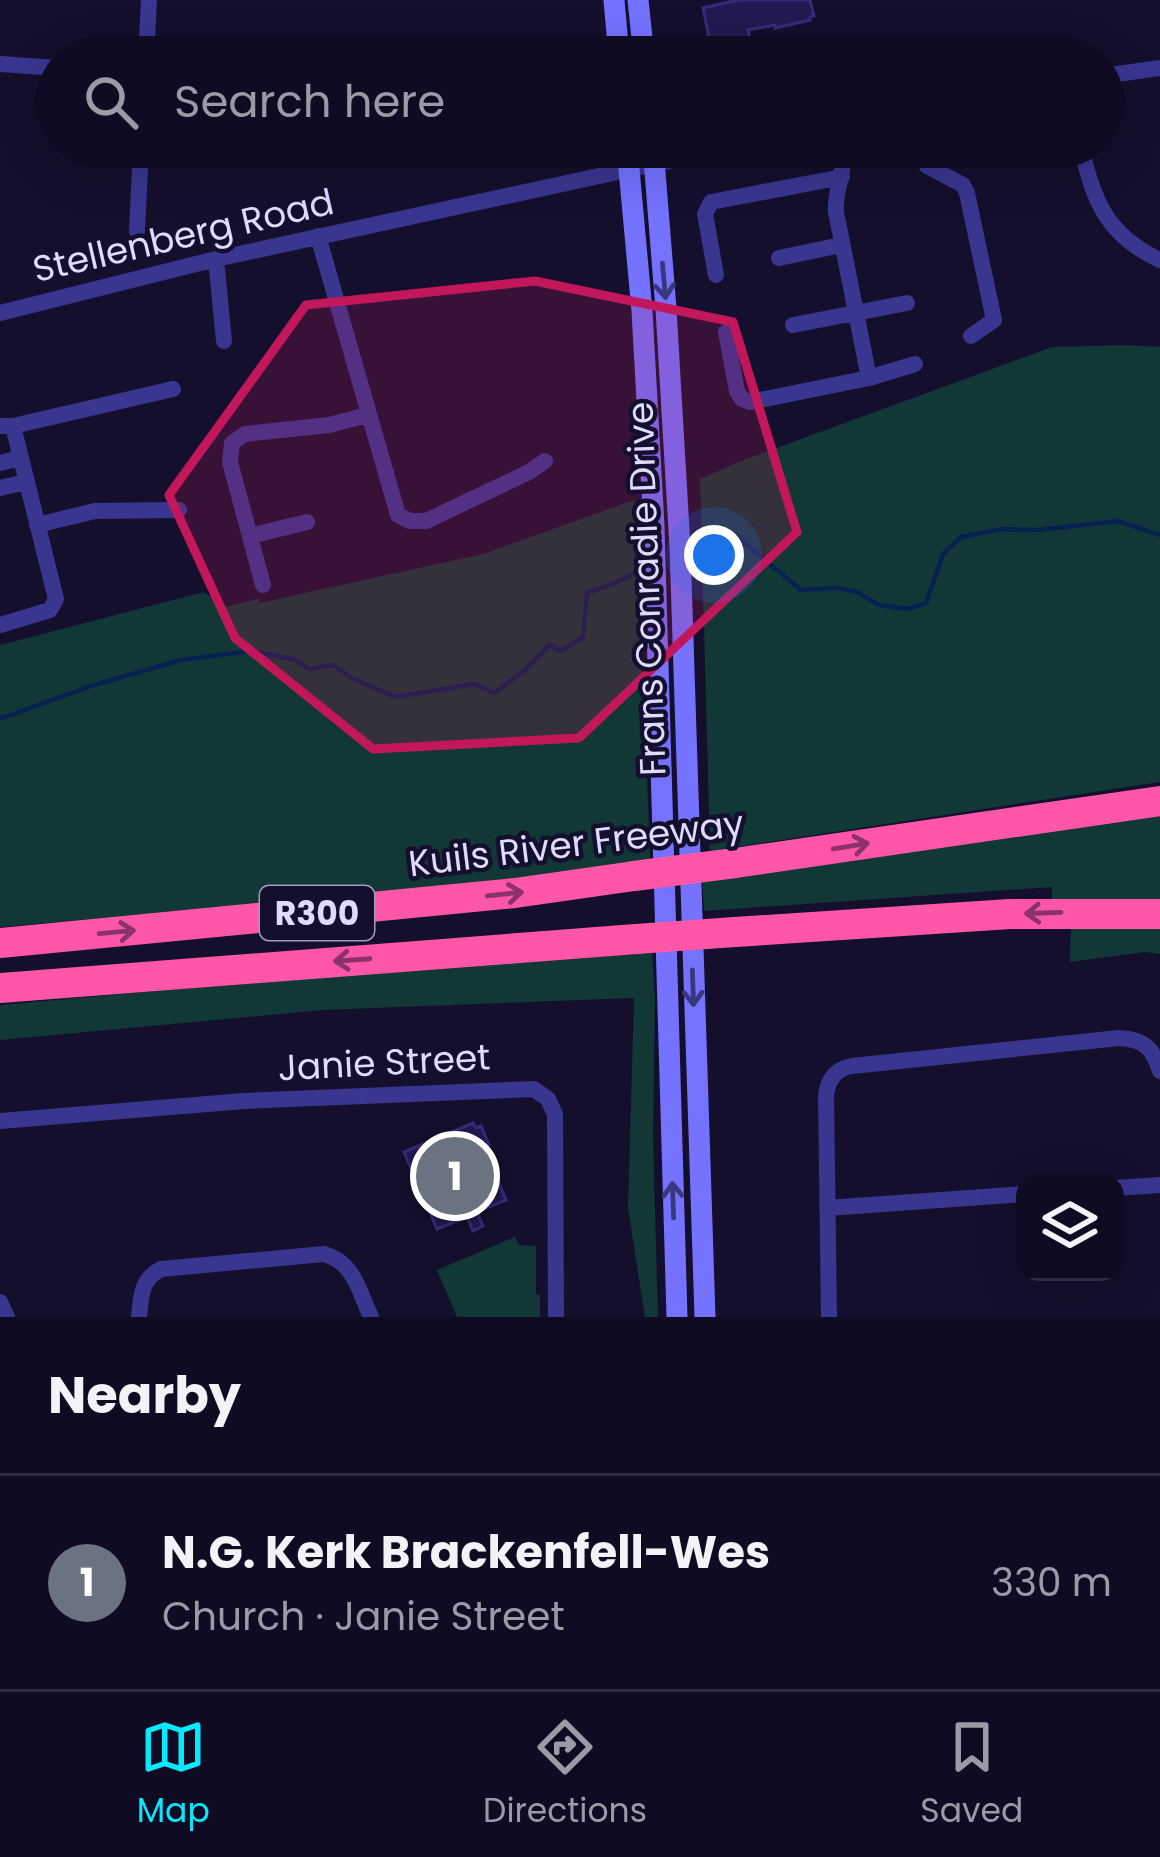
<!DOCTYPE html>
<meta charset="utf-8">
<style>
:root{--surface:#0f0b22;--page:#1d192f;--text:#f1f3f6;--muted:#9b9ba5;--line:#2f2b40;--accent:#07e8ff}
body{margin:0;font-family:Poppins,sans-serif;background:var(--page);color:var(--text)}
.controls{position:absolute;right:36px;bottom:36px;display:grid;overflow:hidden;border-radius:24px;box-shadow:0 12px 48px #0002}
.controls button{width:108px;height:108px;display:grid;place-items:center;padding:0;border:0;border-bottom:3px solid var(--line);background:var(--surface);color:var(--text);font:60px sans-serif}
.you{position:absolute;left:714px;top:555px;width:42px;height:42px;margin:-30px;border:9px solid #fff;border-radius:50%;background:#1a73e8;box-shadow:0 0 0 18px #1a73e833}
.badge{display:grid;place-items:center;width:78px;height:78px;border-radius:50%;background:var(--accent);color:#fff;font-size:39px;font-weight:700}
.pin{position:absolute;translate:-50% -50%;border:6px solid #fff;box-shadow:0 3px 12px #0006}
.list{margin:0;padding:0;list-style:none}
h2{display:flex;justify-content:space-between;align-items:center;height:156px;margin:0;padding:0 48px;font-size:51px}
h2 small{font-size:39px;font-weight:400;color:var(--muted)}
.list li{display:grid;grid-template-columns:78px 1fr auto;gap:36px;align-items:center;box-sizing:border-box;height:216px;padding:0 48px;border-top:3px solid var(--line)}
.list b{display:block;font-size:45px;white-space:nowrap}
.list p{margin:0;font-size:39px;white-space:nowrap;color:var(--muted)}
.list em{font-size:39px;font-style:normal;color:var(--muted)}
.icon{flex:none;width:66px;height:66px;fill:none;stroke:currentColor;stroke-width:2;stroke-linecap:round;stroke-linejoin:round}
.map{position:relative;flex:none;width:1160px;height:1317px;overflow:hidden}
.search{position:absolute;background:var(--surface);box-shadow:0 12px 48px #0002;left:36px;right:36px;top:36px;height:132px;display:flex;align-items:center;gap:30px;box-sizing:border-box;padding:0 42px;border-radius:66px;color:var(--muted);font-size:45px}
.sheet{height:372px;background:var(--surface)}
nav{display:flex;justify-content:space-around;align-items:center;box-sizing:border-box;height:168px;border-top:3px solid var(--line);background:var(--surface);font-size:33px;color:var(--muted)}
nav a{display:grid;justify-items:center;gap:6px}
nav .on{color:var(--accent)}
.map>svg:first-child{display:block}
.green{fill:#113736}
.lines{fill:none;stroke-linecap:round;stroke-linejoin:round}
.stream{stroke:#06214f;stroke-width:4.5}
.building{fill:#241950;stroke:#39297d;stroke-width:3}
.street{stroke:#393690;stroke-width:16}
.secondary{stroke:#7472ff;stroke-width:21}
.highway{stroke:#ff56a8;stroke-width:30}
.highway-bridge{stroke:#ff56a8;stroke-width:30}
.oneway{stroke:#3a3781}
.oneway2{stroke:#8a326a}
.marked{fill:#c2185b;fill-opacity:0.2;stroke:#c2185b;stroke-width:9;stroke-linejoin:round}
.labels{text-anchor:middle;stroke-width:9;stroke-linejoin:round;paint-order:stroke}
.shield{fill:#140f2d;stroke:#a29ec0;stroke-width:3}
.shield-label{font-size:33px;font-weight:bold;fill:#dfdbff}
.street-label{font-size:36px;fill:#dfdbff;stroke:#140f2d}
</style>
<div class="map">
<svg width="1160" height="1317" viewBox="0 0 1160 1317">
<rect width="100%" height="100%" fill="#140f2d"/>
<path class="green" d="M1124,345L1160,347V782L710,851L700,479L741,461L1052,347Z
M634,500C638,620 647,740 650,860L488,884L0,927V645L204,592L225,607L258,599L259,603L483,554Z
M1160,810V909L1052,905V887L704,911L702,878Z
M1071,925L1160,926V954L1145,952L1070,962Z
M652,951L655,998L653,1137L658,1317H645L628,1208L634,998L323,1010L0,1040V1005L509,959Z
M515,1237L519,1245L536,1246V1294L540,1295V1317H457L437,1270Z"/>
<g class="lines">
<path class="stream" d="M687,547L711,535L734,534L801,590L838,588L857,592L879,605L908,609L926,603L943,554L961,537L1002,529L1038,530L1118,521L1160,535
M0,719L91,686L181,660L251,651L293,659L309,669L333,665L352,678L395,697L475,684L494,693L524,671L550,644L560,651L583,637L587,593L613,584L645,568"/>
</g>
<path class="building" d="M738,0H810L814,16L810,17V20L775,28V25L748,30L754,57H713L703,8Z
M473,1123L476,1128L481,1126L489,1145L484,1147L506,1200L477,1212L483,1226L473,1231L467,1217L437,1229L404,1152Z"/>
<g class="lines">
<path class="street" d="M146,57L149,0
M0,64L57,68
M1103,76L1160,68
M842,147C847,171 834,189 836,212L869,378
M921,147L927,166L963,185L967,193L994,320L971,336
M1081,147C1094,201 1106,235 1160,260
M137,231L141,147
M318,236L398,515L410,521H426L529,472L545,461
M779,258L841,245
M216,259L224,341
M716,275L705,214L711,202L842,177
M0,313L216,259L733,147
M793,325L907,303
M726,332L737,391L742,399L750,402L869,378L915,364
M0,426H13L173,389
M0,463L20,458
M0,488L26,482
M37,525L95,511L179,510
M250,536L307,522
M263,585L230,462L232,443L245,434L329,425L368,415
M0,625L50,610L56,599L13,426
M0,1121L244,1101L534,1089L548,1099L555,1114L556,1317
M1115,1188L1160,1185
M827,1208L1025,1194
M0,1302L7,1317
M139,1317C141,1296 141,1279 161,1269L324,1254C354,1262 359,1291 371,1317
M829,1317L826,1095C828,1079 836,1069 852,1066L1119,1038C1144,1039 1153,1048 1160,1071"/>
<path class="secondary" d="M614,0L619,57
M638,0L644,57
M627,147L642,311L654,526L677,1317
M653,147L666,309L680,547L705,1317"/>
<path class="highway" d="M735,863L1160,801
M735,932L1010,914H1160
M0,943L515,893L634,876
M0,988L636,939"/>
<path class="highway-bridge" d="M634,876L735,863
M636,939L735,932"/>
</g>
<defs><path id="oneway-shaft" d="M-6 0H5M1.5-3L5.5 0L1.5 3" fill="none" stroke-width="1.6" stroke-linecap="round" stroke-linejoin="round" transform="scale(3)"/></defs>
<g class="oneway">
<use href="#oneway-shaft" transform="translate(664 281) rotate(85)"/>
<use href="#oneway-shaft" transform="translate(693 988) rotate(88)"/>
<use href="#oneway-shaft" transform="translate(673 1200) rotate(-92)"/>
</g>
<g class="oneway2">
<use href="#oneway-shaft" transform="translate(851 846) rotate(-9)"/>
<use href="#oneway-shaft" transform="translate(505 894) rotate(-6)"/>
<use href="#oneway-shaft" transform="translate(1043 913) rotate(178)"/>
<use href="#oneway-shaft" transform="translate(117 932) rotate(-5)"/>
<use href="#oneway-shaft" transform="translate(352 960) rotate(176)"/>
</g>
<path class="marked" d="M535,281L733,322L797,532L579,738L373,749L235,638L169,495L306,305Z"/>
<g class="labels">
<rect class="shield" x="260" y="886" width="114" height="54" rx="9"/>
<g class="shield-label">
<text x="317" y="925">R300</text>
</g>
<g class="street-label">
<text transform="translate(183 235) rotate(-13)" y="13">Stellenberg Road</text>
<text transform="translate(646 589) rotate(-92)" y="13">Frans Conradie Drive</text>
<text transform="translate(576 843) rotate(-7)" y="13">Kuils River Freeway</text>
<text transform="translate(384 1062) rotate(-3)" y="13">Janie Street</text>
</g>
</g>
</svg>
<div class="controls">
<button><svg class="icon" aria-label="layers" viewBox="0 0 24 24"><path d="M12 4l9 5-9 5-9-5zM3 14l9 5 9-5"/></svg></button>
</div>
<div class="you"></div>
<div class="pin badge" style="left:455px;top:1176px;background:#6b7280">1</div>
<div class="search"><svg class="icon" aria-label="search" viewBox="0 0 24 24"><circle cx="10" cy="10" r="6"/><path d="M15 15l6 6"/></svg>Search here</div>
</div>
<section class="sheet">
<h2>Nearby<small></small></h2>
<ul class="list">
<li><span class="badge" style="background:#6b7280">1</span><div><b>N.G. Kerk Brackenfell-Wes</b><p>Church · Janie Street</p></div><em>330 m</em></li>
</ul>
</section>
<nav>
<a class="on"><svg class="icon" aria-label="map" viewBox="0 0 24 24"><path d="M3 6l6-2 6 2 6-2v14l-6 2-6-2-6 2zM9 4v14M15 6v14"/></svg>Map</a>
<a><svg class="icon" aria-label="directions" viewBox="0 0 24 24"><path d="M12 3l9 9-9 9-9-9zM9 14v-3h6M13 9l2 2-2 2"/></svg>Directions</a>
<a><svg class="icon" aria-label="saved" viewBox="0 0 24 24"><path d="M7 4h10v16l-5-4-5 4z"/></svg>Saved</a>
</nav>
